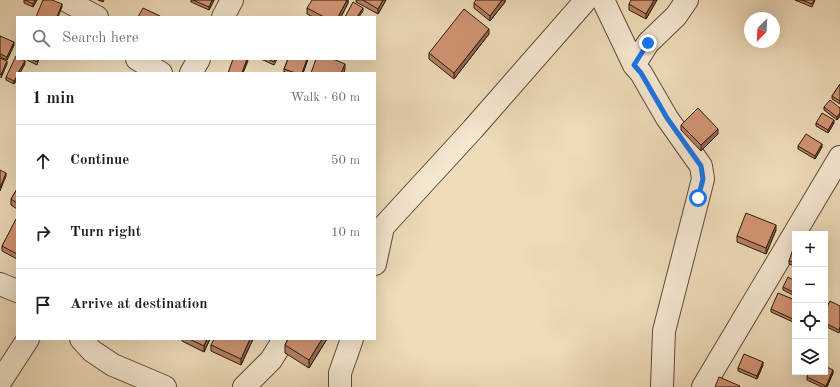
<!DOCTYPE html>
<meta charset="utf-8">
<style>
:root{--surface:#fff;--page:#f2f2f2;--text:#202124;--muted:#757577;--line:#e0e0e0}
body{margin:0;font-family:"Old Standard TT",serif;background:var(--page);color:var(--text)}
.controls{position:absolute;right:12px;bottom:12px;display:grid;overflow:hidden;border-radius:0px;box-shadow:0 4px 16px #0002}
.controls button{width:36px;height:36px;display:grid;place-items:center;padding:0;border:0;border-bottom:1px solid var(--line);background:var(--surface);color:var(--text);font:20px sans-serif}
.compass{position:absolute;left:744px;top:12px;width:36px;height:36px;border-radius:50%;background:var(--surface);box-shadow:0 4px 16px #0002;rotate:204deg}
.stop{position:absolute;width:12px;height:12px;margin:-9px;border:3px solid #1a73e8;border-radius:50%;background:#fff}
.stop.end{background:#1a73e8;border-color:#fff;box-shadow:0 1px 4px #0008}
.list{margin:0;padding:0;list-style:none}
h2{display:flex;justify-content:space-between;align-items:center;height:52px;margin:0;padding:0 16px;font-size:17px}
h2 small{font-size:13px;font-weight:400;color:var(--muted)}
.list li{display:grid;grid-template-columns:26px 1fr auto;gap:12px;align-items:center;box-sizing:border-box;height:72px;padding:0 16px;border-top:1px solid var(--line)}
.list b{display:block;font-size:15px;white-space:nowrap}
.list em{font-size:13px;font-style:normal;color:var(--muted)}
.icon{flex:none;width:22px;height:22px;fill:none;stroke:currentColor;stroke-width:2;stroke-linecap:round;stroke-linejoin:round}
.map{position:relative;flex:none;width:840px;height:387px;overflow:hidden}
.search{position:absolute;background:var(--surface);box-shadow:0 4px 16px #0002;left:16px;top:16px;width:360px;height:44px;display:flex;align-items:center;gap:10px;box-sizing:border-box;padding:0 14px;border-radius:0px;color:var(--muted);font-size:15px}
.panel{position:absolute;background:var(--surface);box-shadow:0 4px 16px #0002;left:16px;top:72px;width:360px;height:268px;border-radius:0px}
.map>svg:first-child{display:block}
.lines{fill:none;stroke-linecap:round;stroke-linejoin:round}
.street-casing{stroke:#5d4a38;stroke-width:24}
.street{stroke:#f5e8d2;stroke-width:22}
.wall{fill:#b58064;stroke:#2c190d}
.shaded-wall{fill:#946851;stroke:#2c190d}
.building{fill:#d39574;stroke:#2c190d}
.route{stroke:#1a73e8;stroke-width:5}
</style>
<div class="map">
<svg width="840" height="387" viewBox="0 0 840 387">
<rect width="100%" height="100%" fill="#efdcba"/>
<filter id="stains"><feTurbulence type="fractalNoise" baseFrequency=".005" numOctaves="4"/><feColorMatrix values="0 0 0 0 .2 0 0 0 0 .09 0 0 0 0 .02 0 0 0 .5 -.17"/></filter>
<radialGradient id="worn" r=".72"><stop offset=".6" stop-color="#630" stop-opacity="0"/><stop offset="1" stop-color="#630" stop-opacity=".3"/></radialGradient>
<g class="lines">
<defs>
<path id="street" d="M65,0L97,17
M603,0L634,65L641,73L667,118L701,166L703,179L664,331L662,387
M223,17L232,0
M137,59L161,73
M634,65L648,43L676,16L687,0
M191,73L199,59
M375,231L383,227L473,129L586,0
M375,264L383,227
M0,284L17,291
M81,339L92,351L113,365L165,387
M0,382L28,339
M244,387L271,360L284,339
M340,387V373L352,339
M703,387L840,157"/>
</defs>
<use href="#street" class="street-casing"/>
<use href="#street" class="street"/>
</g>
<path class="wall" d="M24,0H37L33,7L24,3Z
M98,0H104L103,2Z
M191,0H214L209,10L191,2Z
M348,0V3L341,17H313L307,14V8Z
M356,0H386L378,14L356,2Z
M505,0V2L490,21L474,8V3Z
M657,0L646,19L629,10V4Z
M795,0H815L812,7Z
M489,34L454,79L429,59V53Z
M0,36L14,45L7,60L0,57Z
M25,59H39L37,65Z
M261,59H277L274,65Z
M288,59H308L303,73H288L284,72V69Z
M25,64L17,73V79L14,84L6,80V77Z
M840,84V104L832,99V96Z
M824,107L840,108V116L837,120L824,110Z
M816,123H834L828,133L816,126Z
M681,125L718,134L701,151L681,130Z
M798,146L822,147L815,159L798,149Z
M17,189V209L11,205V199Z
M17,220V259L2,251V246Z
M776,230L766,254L737,242V236Z
M795,249V266L789,264V261Z
M795,281V296L783,290V287Z
M795,300V318L793,322L771,312V309Z
M840,306V330L839,333L825,326V311Z
M182,339H210L204,352L182,341Z
M253,339L241,365L211,351V345Z
M288,339H327L309,368L285,353V345Z
M763,365L757,379L738,371V368Z
M833,373L827,387H822L807,380V377Z"/>
<path class="shaded-wall" d="M35,0H37L33,7V4Z
M212,0H214L209,10V7Z
M347,0H348V3L341,17H338Z
M383,0H386L378,14V9Z
M502,0H505V2L490,21V16Z
M654,0H657L646,19V14Z
M62,4V7L58,17H57Z
M363,8V11L359,17H357Z
M489,29V34L454,79V73Z
M14,42V45L7,60V57Z
M247,59L248,61L243,73H242Z
M307,59H308L303,73H302Z
M7,61V64L1,78V75Z
M25,61V64L20,73H18Z
M345,64V69L344,73H341Z
M17,76V79L14,84V81Z
M840,113V116L837,120V117Z
M834,120V123L828,133V130Z
M718,129V134L701,151V145Z
M822,144V147L815,159V156Z
M6,173V176L0,191V188Z
M776,225V230L766,254V248Z
M207,339H210L204,352V346Z
M250,339H253L241,365V359Z
M322,339H327L309,368V360Z
M763,362V365L757,379V376Z
M833,370V373L827,387H826Z"/>
<path class="building" d="M25,0H35L33,4Z
M43,0H52L62,4L57,17H36Z
M193,0H212L209,7Z
M312,0H347L338,17H324L307,8Z
M363,0H383L378,9Z
M476,0H502L490,16L474,3Z
M631,0H654L646,14L629,4Z
M802,0H814L812,4Z
M353,2L363,8L357,17H345Z
M143,8L160,16L159,17H138Z
M464,9L489,29L454,73L429,53Z
M0,36L14,42L7,57L0,54Z
M16,56L17,57V59H21L25,61L18,73H17V76L14,81L6,77Z
M0,58L7,61L1,75L0,74Z
M31,59H38L37,62Z
M233,59H247L242,73H228Z
M268,59H275L274,62Z
M288,59H307L302,73H296L284,69Z
M316,59H333L345,64L341,73H311Z
M840,84V101L832,96Z
M830,100L840,108V113L837,117L824,107Z
M698,108L718,129L701,145L681,125Z
M822,113L834,120L828,130L816,123Z
M806,134L822,144L815,156L798,146Z
M0,170L6,173L0,188Z
M17,189V203L11,199Z
M746,213L776,225L766,248L737,236Z
M16,219L17,220V254L2,246Z
M793,249H795V263L789,261Z
M788,277L795,281V293L783,287Z
M778,293L795,300V315L793,319L771,309Z
M830,301L840,306V327L839,330L825,323V311Z
M189,339H207L204,346Z
M214,339H250L241,359L211,345Z
M288,339H322L309,360L285,345Z
M744,354L763,362L757,376L738,368Z
M825,366L833,370L826,386L807,377L809,372H825Z
M719,377L740,386L739,387H715Z"/>
<g class="lines">
<path class="route" d="M648,43L634,65L641,73L667,118L701,166L703,179L698,198"/>
</g>
<rect width="100%" height="100%" filter="url(#stains)"/>
<rect width="100%" height="100%" fill="url(#worn)"/>
</svg>
<div class="controls">
<button>+</button>
<button>−</button>
<button><svg class="icon" aria-label="locate" viewBox="0 0 24 24"><circle cx="12" cy="12" r="6"/><path d="M12 2v4M12 18v4M2 12h4M18 12h4"/></svg></button>
<button><svg class="icon" aria-label="layers" viewBox="0 0 24 24"><path d="M12 4l9 5-9 5-9-5zM3 14l9 5 9-5"/></svg></button>
</div>
<svg class="compass" viewBox="-18 -18 36 36"><path d="M0-13l5 13h-10z" fill="#e53935"/><path d="M0 13l5-13h-10z" fill="#757577"/></svg>
<div class="stop" style="left:698px;top:198px"></div>
<div class="stop end" style="left:648px;top:43px"></div>
<div class="search"><svg class="icon" aria-label="search" viewBox="0 0 24 24"><circle cx="10" cy="10" r="6"/><path d="M15 15l6 6"/></svg>Search here</div>
<section class="panel">
<h2>1 min<small>Walk · 60 m</small></h2>
<ul class="list">
<li><svg class="icon" aria-label="ahead" viewBox="0 0 24 24"><path d="M12 20V5M6 11l6-6 6 6"/></svg><div><b>Continue</b></div><em>50 m</em></li>
<li><svg class="icon" aria-label="right" viewBox="0 0 24 24"><path d="M7 20v-9h11M14 6l5 5-5 5"/></svg><div><b>Turn right</b></div><em>10 m</em></li>
<li><svg class="icon" aria-label="arrive" viewBox="0 0 24 24"><path d="M6 21V4h12l-3 4 3 4H6"/></svg><div><b>Arrive at destination</b></div></li>
</ul>
</section>
</div>
